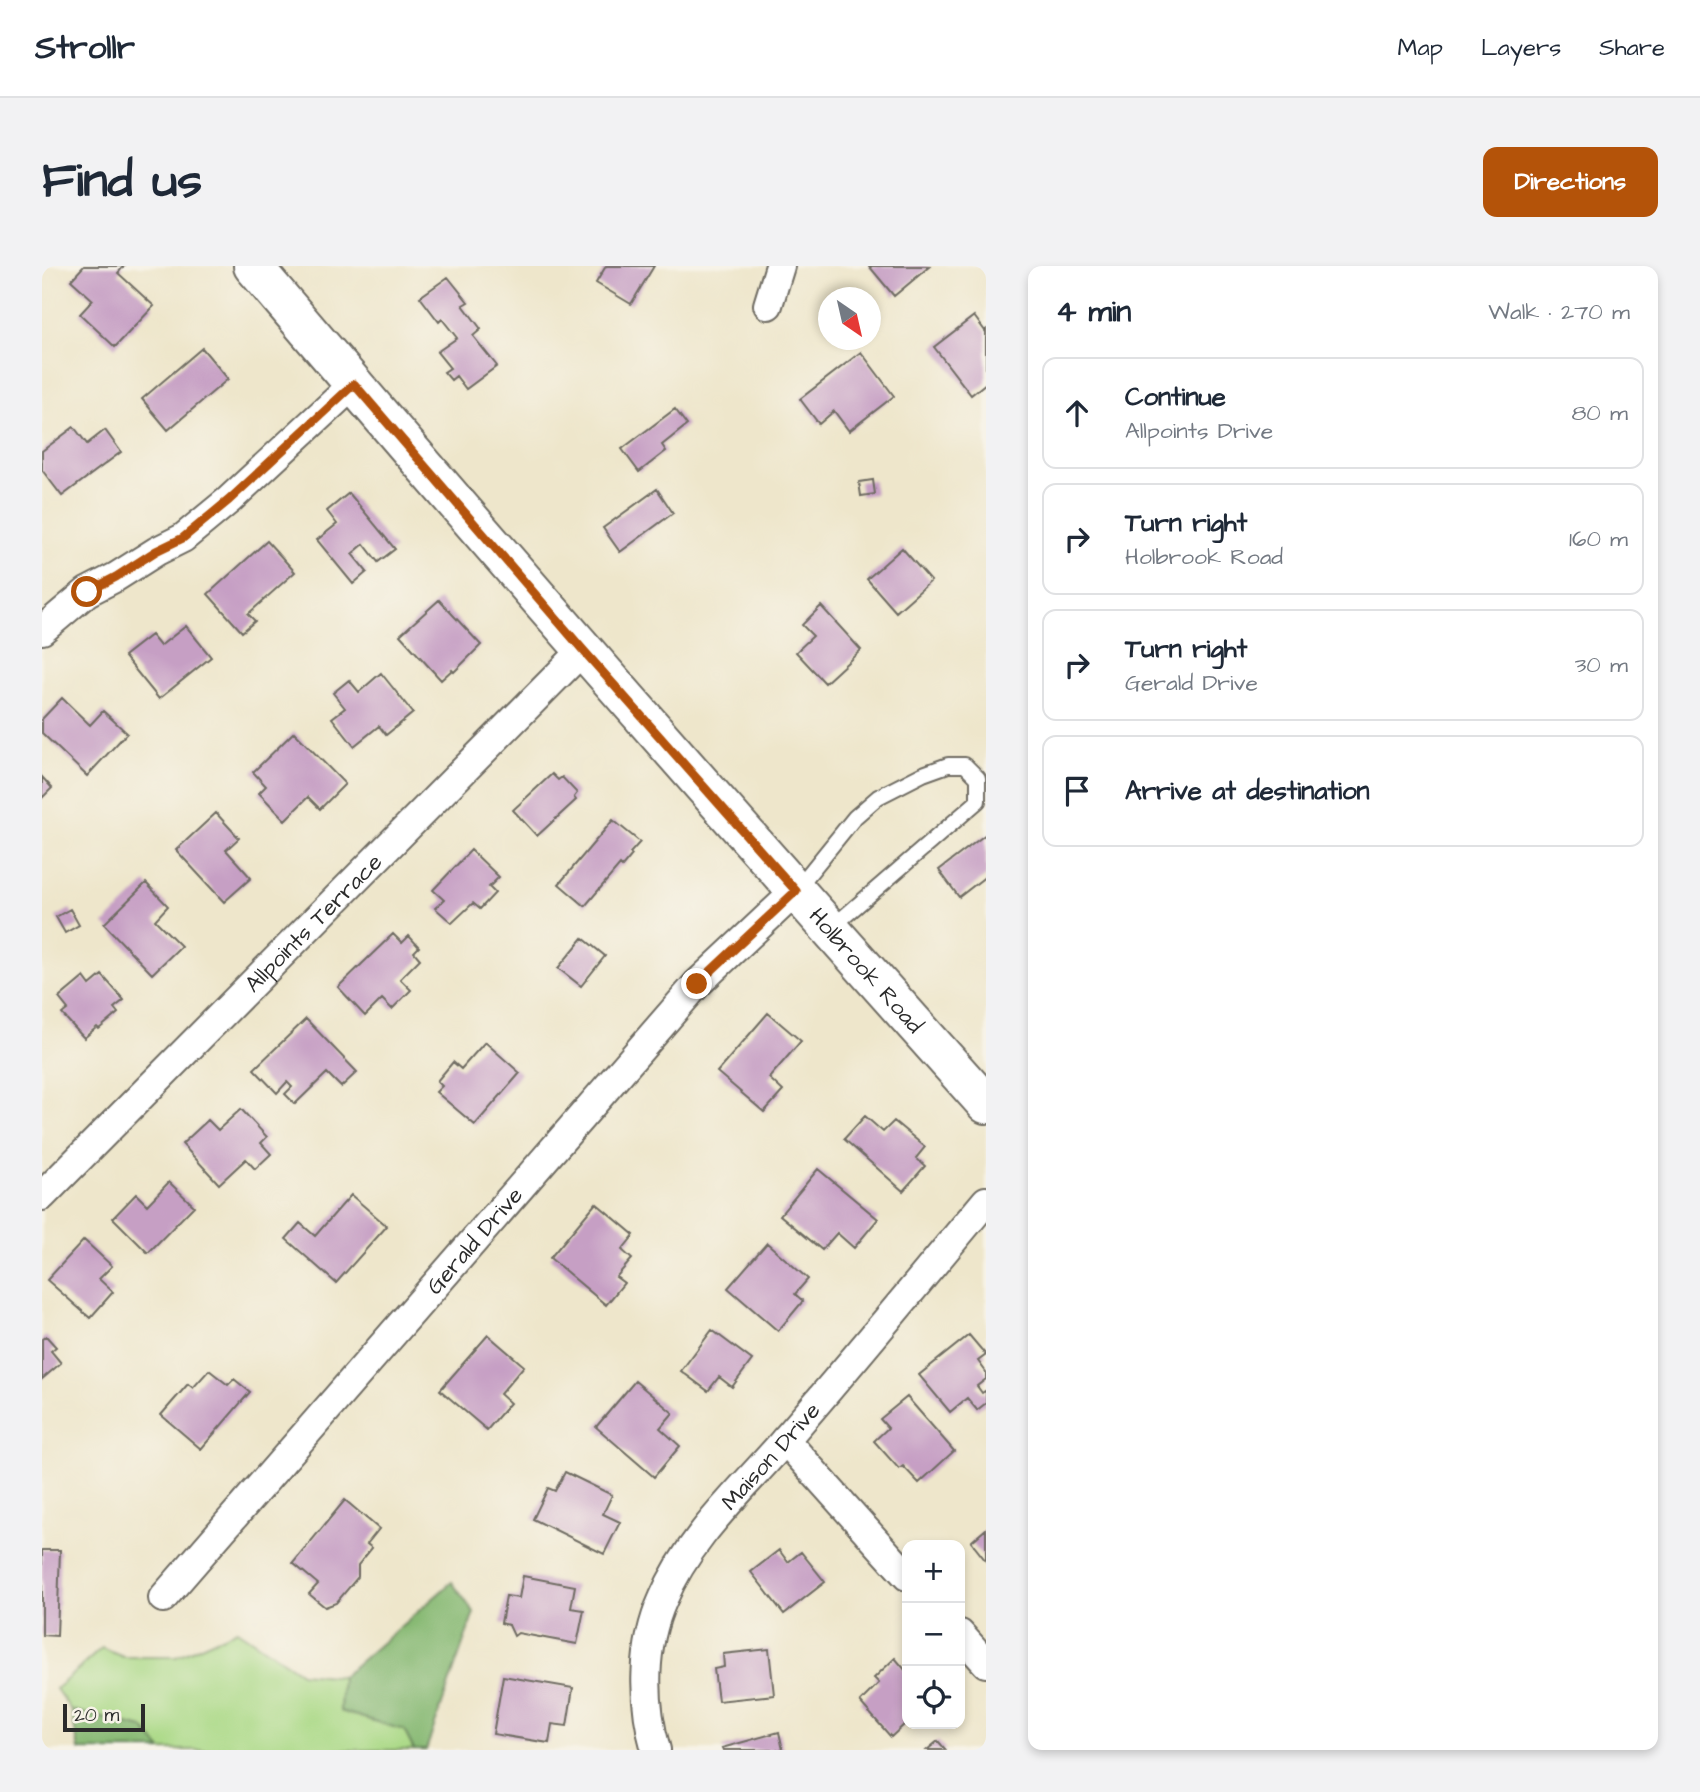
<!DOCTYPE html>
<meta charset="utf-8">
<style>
:root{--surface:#fff;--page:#f2f2f3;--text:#1f2937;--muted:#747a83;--line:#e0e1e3;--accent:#b45309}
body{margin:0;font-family:"Architects Daughter",sans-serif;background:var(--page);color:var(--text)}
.controls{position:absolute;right:21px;bottom:21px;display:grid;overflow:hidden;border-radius:14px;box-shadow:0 4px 10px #0003}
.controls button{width:63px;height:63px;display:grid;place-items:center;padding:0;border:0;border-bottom:2px solid var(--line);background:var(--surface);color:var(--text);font:35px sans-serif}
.compass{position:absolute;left:776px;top:21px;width:63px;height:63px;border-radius:50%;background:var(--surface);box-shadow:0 4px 10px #0003;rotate:146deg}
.scale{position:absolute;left:21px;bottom:18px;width:82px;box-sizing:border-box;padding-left:7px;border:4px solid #2b2b2b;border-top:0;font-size:19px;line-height:24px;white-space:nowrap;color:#2b2b2b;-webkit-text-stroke:5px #f7f3e8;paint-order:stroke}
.stop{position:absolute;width:21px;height:21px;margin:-16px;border:5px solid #b45309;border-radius:50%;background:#fff}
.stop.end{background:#b45309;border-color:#fff;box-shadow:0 2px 7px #0008}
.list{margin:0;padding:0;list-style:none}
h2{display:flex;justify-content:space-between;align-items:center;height:91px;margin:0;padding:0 28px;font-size:30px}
h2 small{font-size:23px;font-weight:400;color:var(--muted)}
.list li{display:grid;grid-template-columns:46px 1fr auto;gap:21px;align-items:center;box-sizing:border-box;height:112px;margin:0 14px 14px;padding:0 14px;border:2px solid var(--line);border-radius:14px}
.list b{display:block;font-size:26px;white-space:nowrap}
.list p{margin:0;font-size:23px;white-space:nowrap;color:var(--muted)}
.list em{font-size:23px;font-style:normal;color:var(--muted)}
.icon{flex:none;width:38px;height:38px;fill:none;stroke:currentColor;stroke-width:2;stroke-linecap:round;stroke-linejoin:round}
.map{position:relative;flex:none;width:944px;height:1484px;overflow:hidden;border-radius:14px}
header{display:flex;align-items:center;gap:42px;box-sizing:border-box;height:98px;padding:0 35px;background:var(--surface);border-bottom:2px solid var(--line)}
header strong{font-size:33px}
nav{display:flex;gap:38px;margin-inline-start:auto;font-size:24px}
.intro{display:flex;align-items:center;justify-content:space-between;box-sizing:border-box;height:168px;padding:0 42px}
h1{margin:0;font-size:49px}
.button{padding:18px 32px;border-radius:14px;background:var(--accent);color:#fff;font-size:24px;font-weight:700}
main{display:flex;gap:42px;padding:0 42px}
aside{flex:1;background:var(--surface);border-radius:14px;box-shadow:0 4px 10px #0003}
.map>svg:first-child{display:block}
.green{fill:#aad986;stroke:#6a8258;stroke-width:2}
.forest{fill:#87b973;stroke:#59724f;stroke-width:2}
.building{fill:#c69fc4}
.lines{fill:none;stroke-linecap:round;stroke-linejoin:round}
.lane-casing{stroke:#6f6c63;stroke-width:18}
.street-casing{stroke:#6f6c63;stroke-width:32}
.secondary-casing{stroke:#6f6c63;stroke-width:42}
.lane{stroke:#fff;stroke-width:14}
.street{stroke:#fff;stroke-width:28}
.secondary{stroke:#fff;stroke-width:38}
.route{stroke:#b45309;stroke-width:9}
.labels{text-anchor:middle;stroke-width:6;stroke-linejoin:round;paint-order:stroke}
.street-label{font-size:23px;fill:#2b2b2b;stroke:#f7f3e8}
</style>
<header>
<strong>Strollr</strong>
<nav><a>Map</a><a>Layers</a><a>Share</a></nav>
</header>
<div class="intro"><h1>Find us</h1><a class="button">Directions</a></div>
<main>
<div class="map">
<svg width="944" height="1484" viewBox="0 0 944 1484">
<rect width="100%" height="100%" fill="#f7f3e8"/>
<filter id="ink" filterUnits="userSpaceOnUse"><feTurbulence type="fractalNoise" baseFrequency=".0143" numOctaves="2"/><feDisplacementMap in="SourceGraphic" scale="14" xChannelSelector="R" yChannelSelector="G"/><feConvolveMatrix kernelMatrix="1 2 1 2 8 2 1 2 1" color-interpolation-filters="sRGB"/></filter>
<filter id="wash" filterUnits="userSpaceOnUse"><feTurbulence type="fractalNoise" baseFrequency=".00686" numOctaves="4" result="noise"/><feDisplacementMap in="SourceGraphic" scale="28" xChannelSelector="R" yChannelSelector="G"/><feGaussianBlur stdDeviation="1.57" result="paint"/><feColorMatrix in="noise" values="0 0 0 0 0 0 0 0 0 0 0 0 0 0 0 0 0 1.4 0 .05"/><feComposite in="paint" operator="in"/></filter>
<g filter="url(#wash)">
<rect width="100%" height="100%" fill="#eee6cb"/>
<path class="green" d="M195,1364L259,1407L300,1411L298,1445L362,1464L372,1484H120L101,1462L29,1444L14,1423L60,1382L81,1391H134Z"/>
<path class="forest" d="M410,1316L432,1347L384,1484H372L362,1464L298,1445L300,1411Z
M29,1444L101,1462L120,1484H37Z"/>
<g id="blocks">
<path class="building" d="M42,0H82L76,7L112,40L73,81L38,48L51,34L29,14Z
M564,0H612L589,38L554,17Z
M827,0H888L852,30Z
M406,11L426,36L421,39L439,63L431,70L455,100L424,123L414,110L409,114L402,106L408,102L395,86L415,72L400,53L397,56L378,31Z
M932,50L943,65L944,64V117L929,129L892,81Z
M160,82L186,113L126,164L100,133Z
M819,86L852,130L807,165L792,145L777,158L758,133Z
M633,143L645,159L620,179L624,185L597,206L580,183Z
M32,161L45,178L63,164L79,186L20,230L0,204V185Z
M831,214L833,228L819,230L817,216Z
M615,223L631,247L578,286L561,262Z
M307,227L353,283L336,296L322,278L310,288L325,306L311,318L275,274L295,258L285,245Z
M225,275L253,306L206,348L213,355L200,366L166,328Z
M860,282L889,315L854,346L825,313Z
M397,334L439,379L412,406L410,404L399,414L358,369Z
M779,340L819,384L783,417L754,386L771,370L760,359Z
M144,360L169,391L117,433L82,390L109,369L118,380Z
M339,407L371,447L344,469L337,460L312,480L290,452L303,442L291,427L307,414L317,426Z
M20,432L48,459L61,445L85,467L45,510L0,467V453Z
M252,466L303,518L278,543L266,531L243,554L217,527L224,520L211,506Z
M510,508L516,514L520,511L535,527L532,531L534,534L495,570L471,544Z
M0,511L10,522L0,532Z
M174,547L197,572L184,584L209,612L182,636L134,584Z
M571,554L598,576L588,587L590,589L580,601L578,599L543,640L517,618Z
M944,568V610L917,631L897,604Z
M429,584L457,611L447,621L453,627L438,643L431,637L410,657L393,642L402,634L391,624Z
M104,617L126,640L113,654L139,680L110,708L62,658Z
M28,643L37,659L23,667L14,651Z
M351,668L360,677L367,670L377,681L372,686L378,693L358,713L369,724L350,743L340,733L323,750L296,721Z
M541,672L563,690L539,720L516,702Z
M60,709L82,734L72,742L76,747L57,763L55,761L42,772L20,748L26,743L17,732L42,711L48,719Z
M726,747L759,775L727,812L741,825L722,846L675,806Z
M264,753L315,806L299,821L285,807L253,838L243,828L250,821L245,816L235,827L212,803Z
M443,776L478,807L433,859L394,826L400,820L395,815L411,796L419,803Z
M199,843L225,871L219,877L229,888L213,903L204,893L177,918L140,878L166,854L176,864Z
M823,850L841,866L852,855L883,881L874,892L883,900L861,925L802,873Z
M776,903L836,953L812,982L795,967L780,984L738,949Z
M127,916L152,940L106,987L71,952L94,928L105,939Z
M309,929L345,960L294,1017L244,973L258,957L273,970Z
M554,937L592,969L580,984L590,993L574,1011L582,1017L564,1039L508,992Z
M42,974L70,1000L57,1013L71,1026L48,1052L5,1014Z
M725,977L766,1013L753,1028L761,1035L736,1065L686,1022Z
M670,1064L710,1094L690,1121L677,1111L666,1125L639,1105Z
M446,1069L482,1100L458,1128L468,1137L445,1164L398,1124Z
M927,1069L944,1089L936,1095L944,1106V1113L935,1120L940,1127L943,1125L944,1127V1137L935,1144L925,1132L908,1146L877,1109Z
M4,1070L14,1081L9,1085L19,1097L0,1113V1073Z
M167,1104L186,1119L192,1113L208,1126L159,1183L119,1149L146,1118L151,1122Z
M593,1115L631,1147L618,1162L638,1180L612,1211L554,1161Z
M865,1131L912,1185L877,1217L861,1200L857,1203L832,1175L846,1162L838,1153Z
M523,1206L570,1229L561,1248L578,1256L562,1288L491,1253L506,1222L513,1225Z
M303,1234L337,1263L325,1278L330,1282L316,1299V1311L294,1337L283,1341L267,1328L276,1318L251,1297Z
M944,1263V1295L929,1276Z
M0,1284H18L15,1370L0,1369Z
M737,1284L746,1296L759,1286L783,1316L742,1348L709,1306Z
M481,1310L533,1320L529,1342L542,1344L535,1378L476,1367L472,1370L467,1359L459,1357L464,1330L477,1332Z
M727,1383L732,1429L676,1435L672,1403L682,1401L681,1388Z
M853,1392L865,1406V1456L849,1471L818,1436L837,1417L832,1412Z
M461,1410L531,1422L525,1460L510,1458L507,1477L451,1468Z
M737,1466L741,1484H681L680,1482Z
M896,1475L904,1484H885Z"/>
</g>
</g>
<g filter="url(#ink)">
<use href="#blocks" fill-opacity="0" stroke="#6f6c63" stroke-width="2"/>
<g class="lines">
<defs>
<path id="lane" d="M754,624L813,551L836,531L881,508L906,499H923L936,512V535L788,663"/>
<g id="street">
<path d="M726,39L738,0"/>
<path d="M0,364L45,326L74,311L115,285L141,272L187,234L312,118"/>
<path id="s1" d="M0,930L541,384"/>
<path d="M743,1174L865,1310"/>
<path id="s2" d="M121,1332L655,718L754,625"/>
<path d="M918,1368L944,1397"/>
<path id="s3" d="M614,1484C600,1435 600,1380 621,1333C647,1271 699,1225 743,1174C811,1096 877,1015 944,935"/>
</g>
<g id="secondary">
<path id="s4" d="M211,0C451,283 696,561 944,838"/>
</g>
</defs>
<use href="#lane" class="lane-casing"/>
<use href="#street" class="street-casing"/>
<use href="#secondary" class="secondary-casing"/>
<use href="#lane" class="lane"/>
<use href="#street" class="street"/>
<use href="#secondary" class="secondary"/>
</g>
</g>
<g class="lines" filter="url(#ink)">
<path class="route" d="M45,326L74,311L114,285L141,272L187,234L312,118L541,384L754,625L655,718"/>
</g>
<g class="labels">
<g class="street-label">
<text dy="8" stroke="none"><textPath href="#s1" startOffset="385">Allpoints Terrace</textPath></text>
<text dy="8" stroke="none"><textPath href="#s4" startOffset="934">Holbrook Road</textPath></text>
<text dy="8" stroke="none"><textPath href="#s2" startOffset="474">Gerald Drive</textPath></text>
<text dy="8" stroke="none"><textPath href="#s3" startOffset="334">Maison Drive</textPath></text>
</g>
</g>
</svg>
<div class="controls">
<button>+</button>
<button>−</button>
<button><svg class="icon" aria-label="locate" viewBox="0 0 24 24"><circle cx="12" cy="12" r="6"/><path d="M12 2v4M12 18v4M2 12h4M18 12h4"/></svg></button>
</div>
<svg class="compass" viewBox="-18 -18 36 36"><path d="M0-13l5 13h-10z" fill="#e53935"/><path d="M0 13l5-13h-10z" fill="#747a83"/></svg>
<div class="scale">20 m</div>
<div class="stop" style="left:45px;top:326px"></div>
<div class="stop end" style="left:655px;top:718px"></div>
</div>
<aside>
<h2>4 min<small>Walk · 270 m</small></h2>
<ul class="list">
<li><svg class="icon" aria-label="ahead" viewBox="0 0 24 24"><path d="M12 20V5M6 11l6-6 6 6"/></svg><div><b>Continue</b><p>Allpoints Drive</p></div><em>80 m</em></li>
<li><svg class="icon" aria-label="right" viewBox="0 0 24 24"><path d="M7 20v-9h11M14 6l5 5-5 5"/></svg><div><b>Turn right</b><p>Holbrook Road</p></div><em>160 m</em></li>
<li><svg class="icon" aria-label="right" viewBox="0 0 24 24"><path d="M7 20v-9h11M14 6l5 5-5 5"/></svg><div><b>Turn right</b><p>Gerald Drive</p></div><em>30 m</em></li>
<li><svg class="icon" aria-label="arrive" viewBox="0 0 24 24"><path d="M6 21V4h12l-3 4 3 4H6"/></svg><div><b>Arrive at destination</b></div></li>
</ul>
</aside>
</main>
